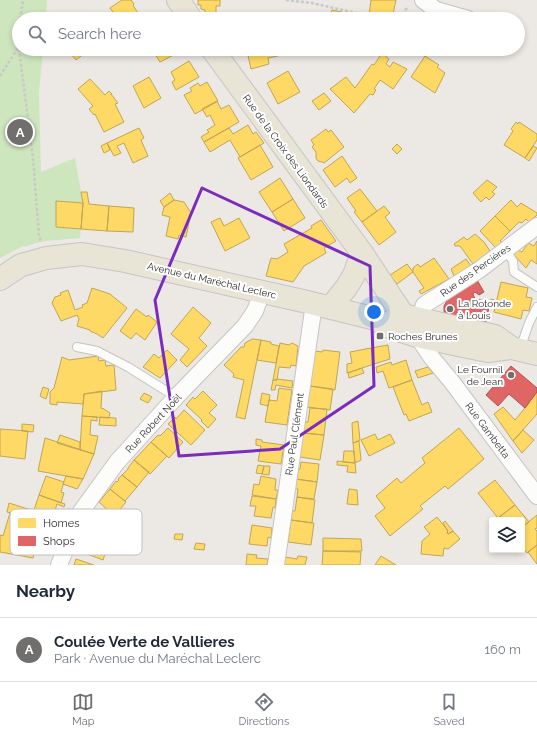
<!DOCTYPE html>
<meta charset="utf-8">
<style>
:root{--surface:#fff;--page:#f2f2f3;--text:#1f2937;--muted:#747a83;--line:#e0e1e3;--accent:#706f6e}
body{margin:0;font-family:Raleway,sans-serif;background:var(--page);color:var(--text)}
.controls{position:absolute;right:12px;bottom:12px;display:grid;overflow:hidden;border-radius:4px;box-shadow:0 2px 6px #0003}
.controls button{width:36px;height:36px;display:grid;place-items:center;padding:0;border:0;border-bottom:1px solid var(--line);background:var(--surface);color:var(--text);font:20px sans-serif}
.you{position:absolute;left:374px;top:312px;width:14px;height:14px;margin:-10px;border:3px solid #fff;border-radius:50%;background:#1a73e8;box-shadow:0 0 0 6px #1a73e833}
.badge{display:grid;place-items:center;width:26px;height:26px;border-radius:50%;background:var(--accent);color:#fff;font-size:13px;font-weight:700}
.pin{position:absolute;translate:-50% -50%;border:2px solid #fff;box-shadow:0 1px 4px #0006}
.list{margin:0;padding:0;list-style:none}
h2{display:flex;justify-content:space-between;align-items:center;height:52px;margin:0;padding:0 16px;font-size:17px}
h2 small{font-size:13px;font-weight:400;color:var(--muted)}
.list li{display:grid;grid-template-columns:26px 1fr auto;gap:12px;align-items:center;box-sizing:border-box;height:64px;padding:0 16px;border-top:1px solid var(--line)}
.list b{display:block;font-size:15px;white-space:nowrap}
.list p{margin:0;font-size:13px;white-space:nowrap;color:var(--muted)}
.list em{font-size:13px;font-style:normal;color:var(--muted)}
.icon{flex:none;width:22px;height:22px;fill:none;stroke:currentColor;stroke-width:2;stroke-linecap:round;stroke-linejoin:round}
.map{position:relative;flex:none;width:537px;height:565px;overflow:hidden}
.search{position:absolute;background:var(--surface);box-shadow:0 2px 6px #0003;left:12px;right:12px;top:12px;height:44px;display:flex;align-items:center;gap:10px;box-sizing:border-box;padding:0 14px;border-radius:22px;color:var(--muted);font-size:15px}
.sheet{height:116px;background:var(--surface)}
nav{display:flex;justify-content:space-around;align-items:center;box-sizing:border-box;height:56px;border-top:1px solid var(--line);background:var(--surface);font-size:11px;color:var(--muted)}
nav a{display:grid;justify-items:center;gap:2px}
nav .on{color:var(--accent)}
.map>svg:first-child{display:block}
.green{fill:#cee6be}
.homes{fill:#ffd966;stroke:#c0a655}
.shops{fill:#e06666;stroke:#ab5555}
.lines{fill:none;stroke-linecap:round;stroke-linejoin:round}
.service-casing{stroke:#c5c4c5;stroke-width:10}
.minor-casing{stroke:#c5c4c5;stroke-width:18}
.primary-casing{stroke:#c6c5c4;stroke-width:24}
.path{stroke:#c9c9c8;stroke-width:2.5;stroke-dasharray:3 2;stroke-linecap:butt}
.service{stroke:#fcfcfb;stroke-width:8}
.minor{stroke:#fcfcfb;stroke-width:16}
.primary{stroke:#e8e4d6;stroke-width:22}
.marked{fill:none;stroke:#7b2cbf;stroke-width:3;stroke-linejoin:round}
.poi-dot{fill:#706f6e;stroke:#fff;stroke-width:1.5}
.labels{text-anchor:middle;stroke-width:4;stroke-linejoin:round;paint-order:stroke}
.street-label{font-size:10px;fill:#2e2e2e;stroke:#fff}
.poi-label{font-size:10px;fill:#2e2e2e;stroke:#fff;text-anchor:start}
.key{fill:#fff;stroke:#c0c0c0;stroke-width:1}
.key-label{font-size:11px;fill:#2e2e2e}
</style>
<div class="map">
<svg width="537" height="565" viewBox="0 0 537 565">
<rect width="100%" height="100%" fill="#ece8e4"/>
<path class="green" d="M0,0H47L46,19H19V49H43L39,93L41,172L75,158L83,203L80,238L46,241L36,243L24,247L23,246L0,258Z"/>
<path class="homes" d="M122,0H131L134,4L133,5L139,15L133,19H118L110,8Z
M198,0H220V6H216V17H205V10L201,9V5H198Z
M371,0H396L392,19L369,15Z
M332,10L369,18V19H330Z
M210,17L241,18V19H211Z
M67,49H90L76,60Z
M152,49H180L181,51L160,62Z
M244,49H276L278,56L268,58L269,64L251,69L247,51L244,52Z
M382,53L389,59L386,64L390,67L393,62L407,69L393,89L380,80L374,89L376,90L373,95L370,94L354,113L330,89L346,77L355,88L372,64L374,65Z
M425,56L439,65L437,67L445,73L435,93L411,77Z
M189,61L199,77L176,90L172,82L175,80L171,72Z
M288,71L300,92L278,104L267,83Z
M149,77L161,98L144,108L133,86Z
M90,79L105,95L109,91L112,94H111L118,103L115,104L124,122L104,132L95,114L94,115L89,109L93,106L78,89Z
M207,82L218,101L195,114L184,95L192,91L190,88L198,83L200,86Z
M324,93L331,101L319,110L312,101Z
M217,101L221,109L229,105L239,122L204,142L201,137L209,132L207,130L215,125L210,115L207,117L202,109Z
M516,122L518,124L519,122L537,134V140L525,158L504,145L513,131L511,129Z
M248,125L253,134L256,132L264,143L240,157L230,140L210,152L204,142L229,128L233,134Z
M139,128L144,138L141,140L148,156L133,163L124,143L117,146L121,153L114,156L107,143Z
M326,129L328,132L331,130L344,147L324,163L322,162L318,161L316,158V152L312,147L314,145L311,140Z
M107,143L110,150L104,153L101,146Z
M397,144L402,149L397,154L392,149Z
M260,145L273,167L251,180L238,158Z
M533,146L537,148L529,161L525,158Z
M342,156L357,178L350,183L347,178L335,187L323,170Z
M280,178L293,199L272,212L259,192Z
M487,180L497,187L492,192L495,194L489,200L486,197L481,202L473,193Z
M360,189L377,211L362,222L354,212L356,211L347,198Z
M81,192H87L89,204L109,206L107,231L81,229L83,203Z
M170,193L174,200L164,207L160,201Z
M293,199L305,218L284,231L272,212Z
M174,200L184,202L191,213L186,237L179,235L178,239L166,236L170,217L162,215L164,207Z
M511,200L517,207L521,203L537,213V215L529,222L526,219L522,223L519,222L510,231L495,216Z
M56,201L83,203L81,229L56,227Z
M109,206L134,208L133,232L107,231Z
M384,206L390,213L385,217L396,232L379,245L362,222Z
M495,216L510,231L500,241L502,242L496,248L480,231Z
M220,218L224,226L239,218L250,238L225,251L211,222Z
M321,220L336,241L324,248L326,253L304,266L293,282L266,276L271,258L277,259L288,252L284,244L312,228L311,226Z
M475,234L484,242L490,251L473,264L460,246H455L454,244L464,237L467,240Z
M537,241V264L531,260L526,268L513,254L518,250L522,252L528,243L534,246Z
M434,258L449,279L421,294L419,291L424,288L413,272V268L418,264L420,267Z
M466,259L471,266L454,276L451,269Z
M407,264L413,272L397,284L390,275Z
M501,282L528,288L526,297L532,298L529,311L523,310L521,319L494,312Z
M92,288L110,294L127,308L103,338L97,334L90,331V330L77,326L79,319L77,315L61,321L52,303L55,297L61,295L60,293L68,290L75,310L83,307L82,305L87,303Z
M491,299L497,301L496,308L489,306Z
M193,307L211,323L199,338L207,346L187,367L180,360L189,349L171,334Z
M136,309L147,317L148,315L157,322L145,340L136,333L131,339L120,331Z
M252,339L261,340L245,419L236,417L244,380L233,377L234,374L224,365L241,347H244L245,343Z
M261,340L271,342V344L279,346L276,363L257,360Z
M280,343L289,345L292,343L298,346L296,366L291,365L290,368L279,367L277,380H273Z
M388,345L390,359L374,364L371,348Z
M371,348L374,364L347,373V364L352,363L350,352Z
M167,350L177,360L160,378L143,367L154,354L159,358Z
M323,350L340,352L335,390L310,386L315,351L322,352Z
M98,356L99,361L105,360L106,366L114,365L116,390L84,394L83,404L57,402V405L50,404V392L54,388L62,357L69,360Z
M406,360L412,380L389,388L383,371L377,373L376,367L391,362L392,365Z
M428,367L433,373L418,378L415,371Z
M362,368L364,373L349,378L348,373Z
M277,379L293,381L292,388L276,385L275,390H271L273,380H277Z
M412,380L422,405L428,402L432,412L409,421L406,414L404,415L393,387Z
M310,386L333,389L330,410L307,407Z
M43,387L49,389L46,399L40,396Z
M279,388L292,390L287,425L265,422L269,400L277,401Z
M102,391L101,408L104,409L110,413L109,418L82,416L84,394Z
M203,391L217,405L209,413L216,419L208,428L201,421L202,420L186,405L193,397L195,399Z
M537,392V414L513,441L494,414L503,407L515,420L529,403V401Z
M144,393L152,397L148,403L140,399Z
M262,393L270,395L268,406L260,404Z
M310,408L327,409L324,435L303,433L305,422H308Z
M184,410L205,430L191,445L168,424L175,417L176,419Z
M82,416L97,417V421L91,420L90,435L98,436L94,454L80,450Z
M100,417L116,418V426L99,425Z
M358,421L360,440L353,443L352,423Z
M22,424L34,425L33,432L22,431Z
M168,428L183,442L169,458L151,442L158,435L160,436Z
M459,428L484,459L448,489L445,486L420,506L423,509L390,536L375,516L385,508L376,496L397,478L401,483L425,463L422,458Z
M0,429L28,431L25,459L0,456Z
M523,430L534,440L522,453L513,441Z
M303,433L324,435L320,460L300,457Z
M375,434L378,440L390,434L395,443L369,456L361,440Z
M60,435L80,442V450L57,443Z
M45,438L94,454L83,479L38,471Z
M256,439L262,440V442L284,445L281,464L258,461L261,446L256,445Z
M359,441L361,460L355,463L353,443Z
M151,442L167,456L150,474L134,460Z
M344,451H354L355,463L343,462Z
M134,460L149,472L137,487L122,475L128,469V468Z
M337,461L355,463L356,473L347,472L348,466L337,465Z
M301,462L319,464L317,482L296,479L298,469H300Z
M258,465L264,466L262,474L256,473Z
M264,466H270L269,475L262,474Z
M122,475L137,487L125,501L110,489L116,481L117,482L119,480L118,479Z
M46,476L64,482L61,492L64,493L61,503L39,495Z
M66,476L83,479L77,489L63,484Z
M261,476L276,479L275,490H278L276,499L252,495L254,484L259,485Z
M296,479L317,482L314,499L297,497L298,489H295Z
M495,480L515,505L498,518L478,493Z
M110,489L126,502L118,512L116,511L114,513H111L99,502Z
M349,489L357,490L358,505L347,504Z
M39,495L65,504L64,507L57,504L50,526L31,519Z
M252,496L276,499L275,508L273,507L271,518L254,516L256,506H250Z
M297,497L315,500L312,523L291,520L292,511H295Z
M9,503L31,510L29,519L7,512Z
M515,505L529,522L522,527V520H500L498,518Z
M10,513L46,525L41,539L37,538L33,558L0,552V535L3,536Z
M537,515V528L535,529L537,531V545L527,553L522,547V527Z
M437,517L448,531L447,532L448,534L453,531L460,539L448,549L444,548L443,556L421,554L422,541L430,534L424,527Z
M291,520L314,523L311,545L288,542Z
M445,521L453,531L448,534L447,532L448,531L443,523Z
M252,525L272,528L271,538L268,537L267,546L249,544Z
M85,533L105,539L102,546L107,548L103,560L79,551Z
M175,534H183L182,540L174,539Z
M323,538L361,539L362,551H323Z
M196,543L205,544L204,550L194,549Z
M537,545V564L528,552Z
M323,551L361,552L360,565H322Z
M247,554L257,555L256,558L268,559L267,565H246Z
M298,556L307,557L305,565H284L285,557L297,559Z
M381,556L396,565H375Z
M76,559L94,565H74Z"/>
<path class="shops" d="M477,280L484,292L479,295L475,292L473,294L475,299L490,302L485,326L445,315L444,311V306L447,301L445,298Z
M511,366L537,388V392L525,408L509,394L498,406L486,395Z"/>
<g class="lines">
<defs>
<path id="service" d="M505,250L513,261L514,272L537,287
M77,347L97,351L128,367L176,397
M520,349L529,323L537,307"/>
<path id="minor" d="M423,0L436,10L468,19
M420,319L424,305L479,270L537,226
M417,336L432,358L452,382L537,496
M59,565L80,513L117,462L176,397L245,326L255,311L262,292
M276,565L314,304"/>
<path id="primary" d="M178,0L191,19
M212,49L362,253L417,336
M0,279L21,265L29,263L46,258L82,254L125,261L303,301L376,319L386,326L417,336L463,346L488,351L512,348L537,354
M330,308L346,288L354,275L362,253
M397,316L403,315L454,327L495,336L512,348"/>
</defs>
<use href="#service" class="service-casing"/>
<use href="#minor" class="minor-casing"/>
<use href="#primary" class="primary-casing"/>
<path class="path" d="M286,0L312,3L382,19
M20,19L23,0
M400,19L408,6
M19,49L33,158L39,236L41,241
M0,76L19,46"/>
<use href="#service" class="service"/>
<use href="#minor" class="minor"/>
<use href="#primary" class="primary"/>
</g>
<path class="marked" d="M202,188L370,266L374,386L280,449L179,456L155,300Z"/>
<g class="poi-dot">
<circle cx="450" cy="309" r="4"/>
<rect x="376" y="332" width="8" height="8" rx="2"/>
<circle cx="511" cy="375" r="4"/>
</g>
<g class="labels">
<g class="street-label">
<text transform="translate(286 151) rotate(54)" y="4">Rue de la Croix des Liondards</text>
<text transform="translate(475 270) rotate(-35)" y="4">Rue des Percières</text>
<text transform="translate(212 280) rotate(13)" y="4">Avenue du Maréchal Leclerc</text>
<text transform="translate(153 423) rotate(-47)" y="4">Rue Robert Noël</text>
<text transform="translate(488 430) rotate(53)" y="4">Rue Gambetta</text>
<text transform="translate(294 434) rotate(-82)" y="4">Rue Paul Clément</text>
</g>
<g class="poi-label">
<text x="458" y="307">La Rotonde<tspan x="458" dy="12">à Louis</tspan></text>
<text x="388" y="340">Roches Brunes</text>
<text x="503" y="373" text-anchor="end">Le Fournil<tspan x="503" dy="12">de Jean</tspan></text>
</g>
</g>
<rect x="10" y="509" width="132" height="46" rx="6" class="key"/>
<rect x="18" y="518" width="18" height="10" fill="#ffd966"/>
<rect x="18" y="536" width="18" height="10" fill="#e06666"/>
<g class="key-label">
<text x="43" y="527">Homes</text>
<text x="43" y="545">Shops</text>
</g>
</svg>
<div class="controls">
<button><svg class="icon" aria-label="layers" viewBox="0 0 24 24"><path d="M12 4l9 5-9 5-9-5zM3 14l9 5 9-5"/></svg></button>
</div>
<div class="you"></div>
<div class="pin badge" style="left:20px;top:132px">A</div>
<div class="search"><svg class="icon" aria-label="search" viewBox="0 0 24 24"><circle cx="10" cy="10" r="6"/><path d="M15 15l6 6"/></svg>Search here</div>
</div>
<section class="sheet">
<h2>Nearby<small></small></h2>
<ul class="list">
<li><span class="badge">A</span><div><b>Coulée Verte de Vallieres</b><p>Park · Avenue du Maréchal Leclerc</p></div><em>160 m</em></li>
</ul>
</section>
<nav>
<a class="on"><svg class="icon" aria-label="map" viewBox="0 0 24 24"><path d="M3 6l6-2 6 2 6-2v14l-6 2-6-2-6 2zM9 4v14M15 6v14"/></svg>Map</a>
<a><svg class="icon" aria-label="directions" viewBox="0 0 24 24"><path d="M12 3l9 9-9 9-9-9zM9 14v-3h6M13 9l2 2-2 2"/></svg>Directions</a>
<a><svg class="icon" aria-label="saved" viewBox="0 0 24 24"><path d="M7 4h10v16l-5-4-5 4z"/></svg>Saved</a>
</nav>
